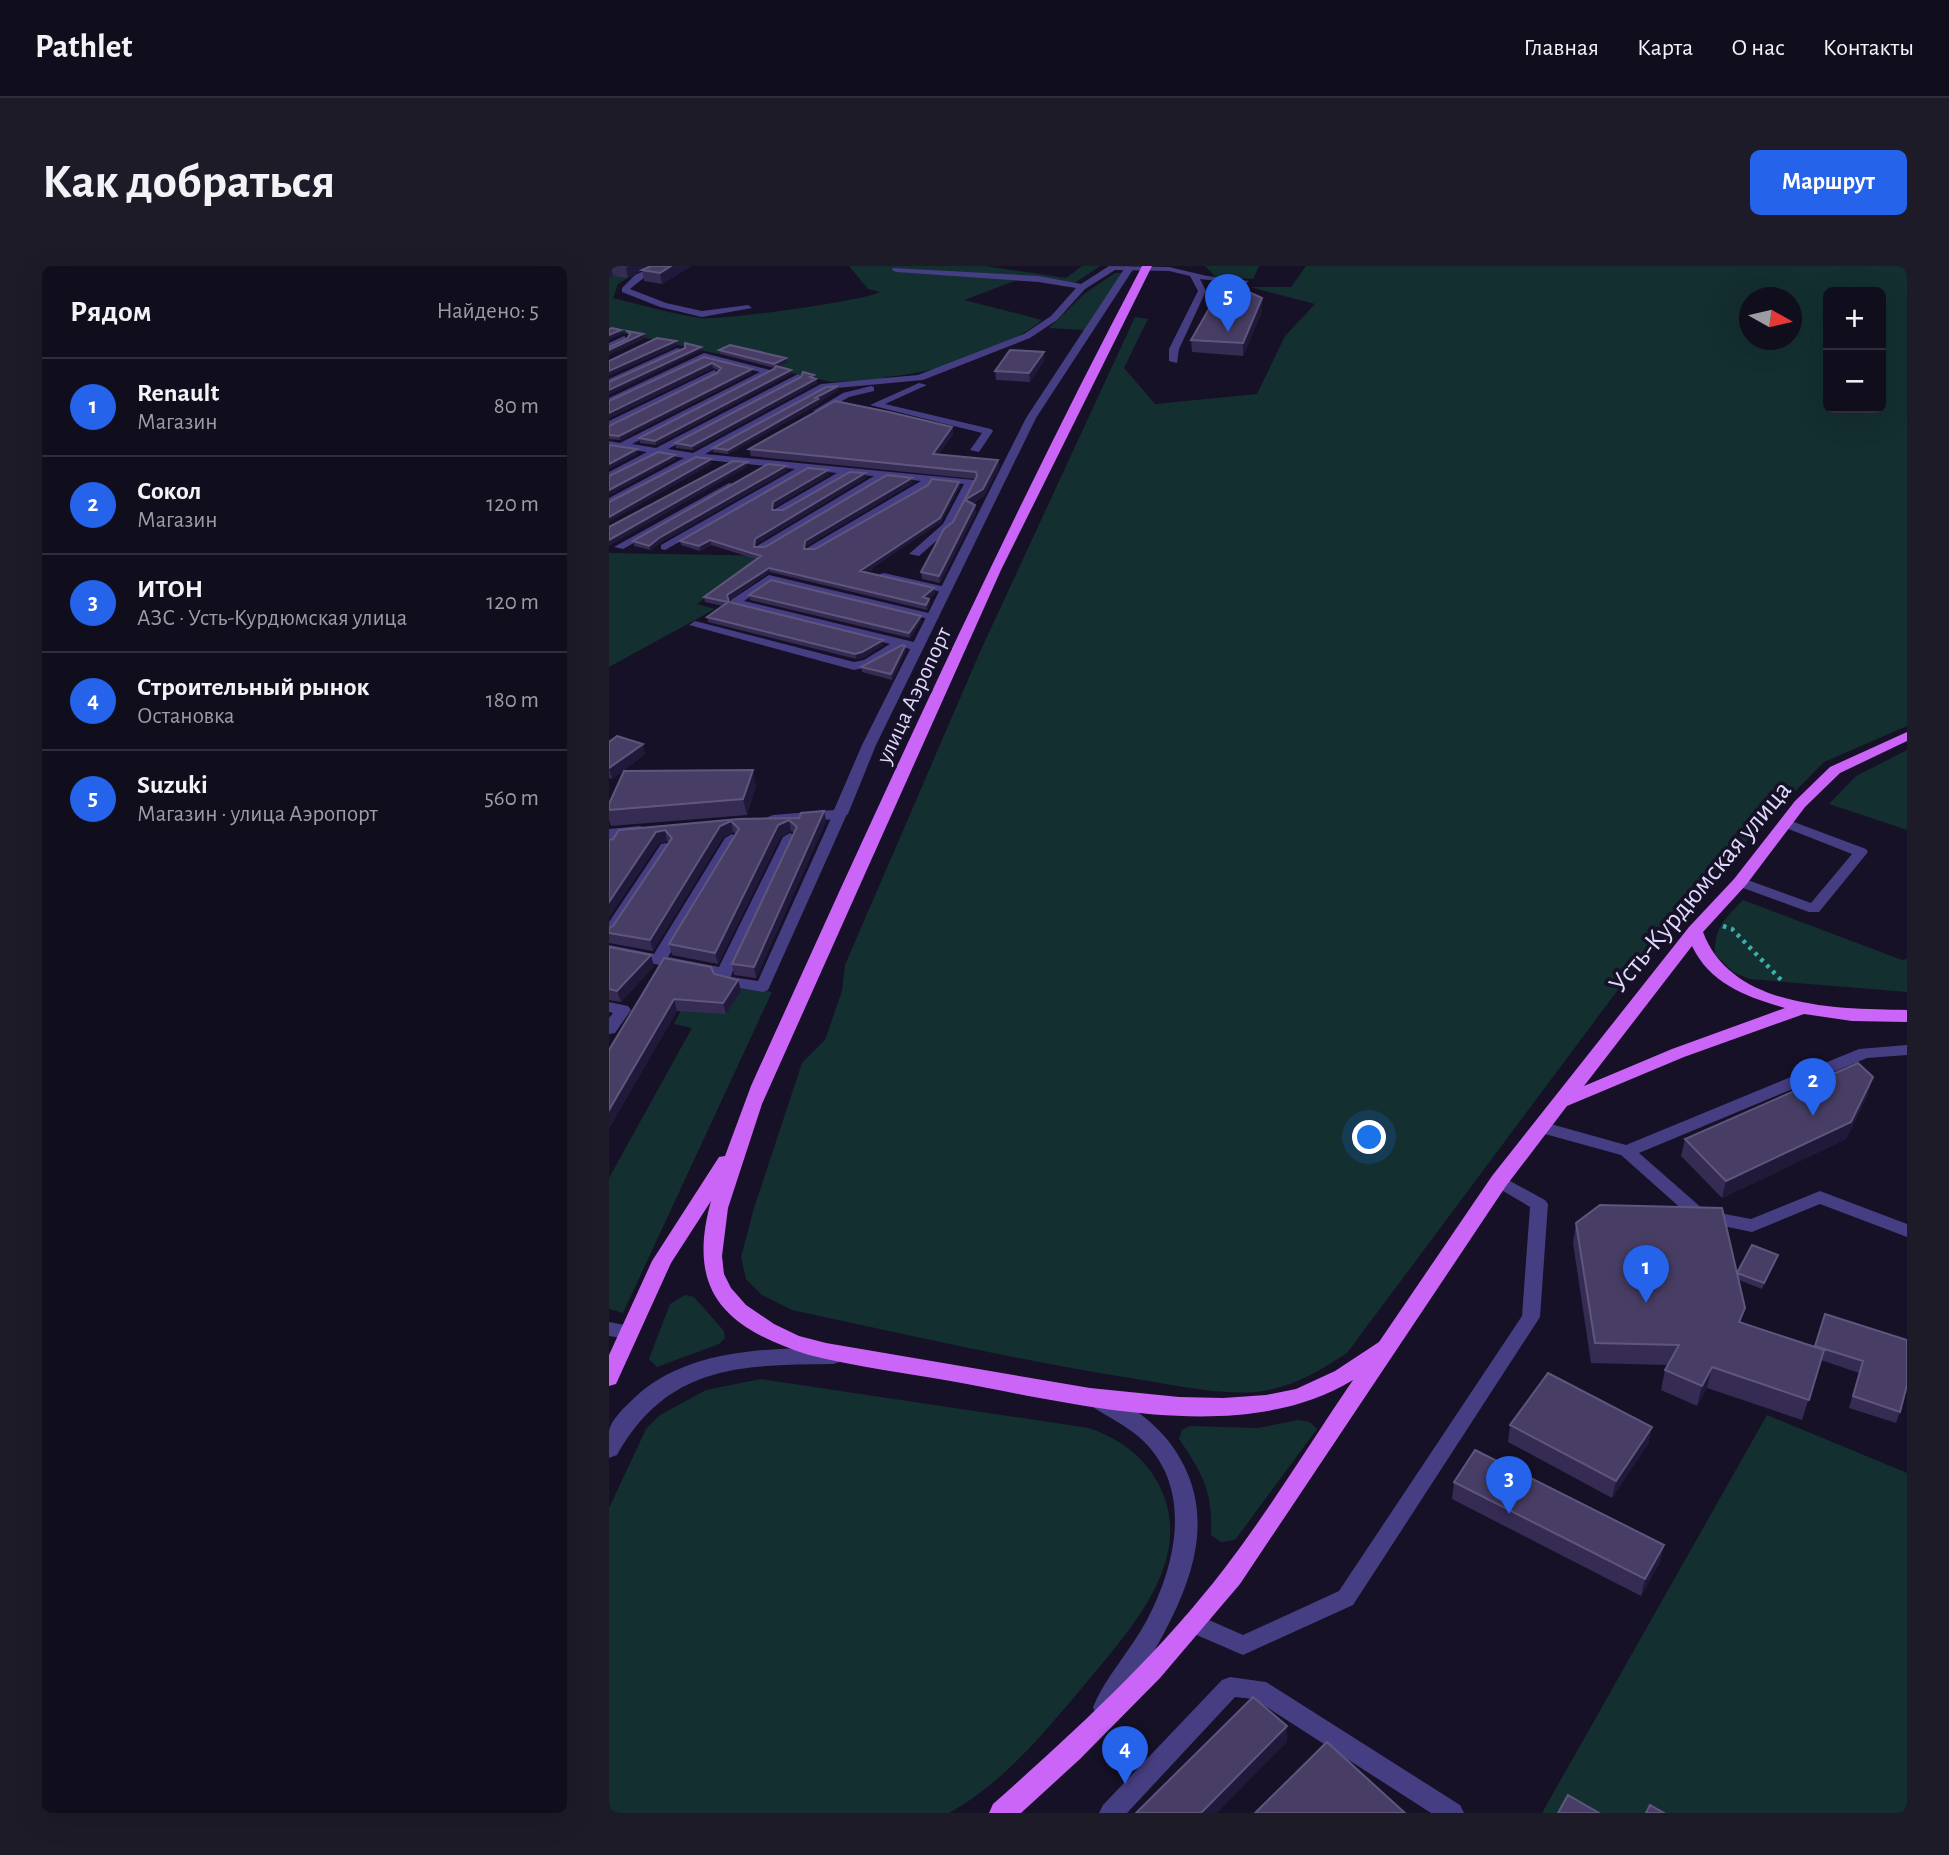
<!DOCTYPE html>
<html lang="ru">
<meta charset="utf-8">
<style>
:root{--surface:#100d1c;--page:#1e1b29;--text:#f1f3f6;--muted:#9c9ca3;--line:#302d3b;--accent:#2563eb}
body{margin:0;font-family:"Alegreya Sans",sans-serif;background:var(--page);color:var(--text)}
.controls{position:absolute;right:21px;top:21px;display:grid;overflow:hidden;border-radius:10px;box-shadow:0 7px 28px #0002}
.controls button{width:63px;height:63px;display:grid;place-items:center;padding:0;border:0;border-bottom:2px solid var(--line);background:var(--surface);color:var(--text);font:35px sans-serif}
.compass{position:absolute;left:1130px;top:21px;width:63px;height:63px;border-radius:50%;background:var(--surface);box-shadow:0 7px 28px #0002;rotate:98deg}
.you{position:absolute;left:761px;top:872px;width:24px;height:24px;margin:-18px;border:5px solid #fff;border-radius:50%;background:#1a73e8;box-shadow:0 0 0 10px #1a73e833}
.badge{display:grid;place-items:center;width:46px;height:46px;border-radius:50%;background:var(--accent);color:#fff;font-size:23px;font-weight:700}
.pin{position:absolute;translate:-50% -58px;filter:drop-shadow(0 2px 4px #0008)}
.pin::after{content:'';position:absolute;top:37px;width:24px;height:21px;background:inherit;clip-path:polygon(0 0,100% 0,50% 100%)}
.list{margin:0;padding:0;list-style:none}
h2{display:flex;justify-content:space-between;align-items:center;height:91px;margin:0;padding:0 28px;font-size:30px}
h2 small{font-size:23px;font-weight:400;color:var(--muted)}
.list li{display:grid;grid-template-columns:46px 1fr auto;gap:21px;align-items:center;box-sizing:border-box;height:98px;padding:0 28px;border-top:2px solid var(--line)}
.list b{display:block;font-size:26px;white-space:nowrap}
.list p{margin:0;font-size:23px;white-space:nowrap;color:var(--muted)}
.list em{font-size:23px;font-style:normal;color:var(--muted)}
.map{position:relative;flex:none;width:1298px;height:1547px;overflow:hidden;border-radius:10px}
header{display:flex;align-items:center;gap:42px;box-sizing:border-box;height:98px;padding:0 35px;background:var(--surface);border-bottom:2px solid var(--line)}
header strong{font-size:33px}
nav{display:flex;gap:38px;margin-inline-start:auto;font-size:24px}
.intro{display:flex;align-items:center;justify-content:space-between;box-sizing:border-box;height:168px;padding:0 42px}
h1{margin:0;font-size:49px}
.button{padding:18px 32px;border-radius:10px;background:var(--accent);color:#fff;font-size:24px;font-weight:700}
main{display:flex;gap:42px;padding:0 42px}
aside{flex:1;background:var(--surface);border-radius:10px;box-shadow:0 7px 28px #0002}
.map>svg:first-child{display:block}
.green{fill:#142f30;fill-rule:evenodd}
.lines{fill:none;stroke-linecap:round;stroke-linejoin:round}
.path{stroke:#36b1b2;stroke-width:4.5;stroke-dasharray:3.5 5;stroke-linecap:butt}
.service{fill:#463e82;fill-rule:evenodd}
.minor{fill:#463e82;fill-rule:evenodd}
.tertiary{fill:#463e82;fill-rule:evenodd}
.primary{fill:#ca65f7;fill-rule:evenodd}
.wall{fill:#362b53}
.shaded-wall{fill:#211939}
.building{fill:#483e65;stroke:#5f567d;stroke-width:2}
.labels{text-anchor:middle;stroke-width:7;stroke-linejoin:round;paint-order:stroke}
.far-street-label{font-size:23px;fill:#ded8fd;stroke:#161126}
.street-label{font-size:28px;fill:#ded8fd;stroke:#161126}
</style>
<header>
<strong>Pathlet</strong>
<nav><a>Главная</a><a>Карта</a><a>О нас</a><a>Контакты</a></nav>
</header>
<div class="intro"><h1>Как добраться</h1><a class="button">Маршрут</a></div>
<main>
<aside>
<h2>Рядом<small>Найдено: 5</small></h2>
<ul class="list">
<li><span class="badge">1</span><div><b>Renault</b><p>Магазин</p></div><em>80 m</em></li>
<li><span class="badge">2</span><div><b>Сокол</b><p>Магазин</p></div><em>120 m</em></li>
<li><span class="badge">3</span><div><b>ИТОН</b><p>АЗС · Усть-Курдюмская улица</p></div><em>120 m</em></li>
<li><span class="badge">4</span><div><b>Строительный рынок</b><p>Остановка</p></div><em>180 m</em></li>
<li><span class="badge">5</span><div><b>Suzuki</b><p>Магазин · улица Аэропорт</p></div><em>560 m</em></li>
</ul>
</aside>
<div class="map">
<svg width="1298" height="1547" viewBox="0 0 1298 1547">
<rect width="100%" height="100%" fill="#161126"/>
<path class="green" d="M240,0H376L457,12L473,0H491L460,21L411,13L355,34L433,54C390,88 330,106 276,111L275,114L222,116L166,103L179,96L122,82L109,88L5,65L0,67V4L37,1L9,18L4,32C33,39 63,48 92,52C111,55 260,34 271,26L259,23Z
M596,0H650L644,13L607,11Z
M697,0H1298V460L1215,496L1064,650L738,1087C709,1106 682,1122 647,1126C605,1129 562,1118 521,1112C407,1094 296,1068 183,1044L153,1029L137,1013L132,991L145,942L193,797L216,774L233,725L236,699L371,386L526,51L539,53L515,102L546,138L648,128L676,70L706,38L641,21H682ZM1219,26H1272V142H1219ZM1140,32H1182V74H1140Z
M506,7H513L475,64L440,62L475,28Z
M0,287L218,291L267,298L262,305L143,298L88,338L106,343L0,401Z
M1298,484V564L1220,538L1247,510Z
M1134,634L1293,694L1298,693V726L1140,713L1124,706L1106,688C1105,663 1116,652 1134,634Z
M101,714L163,726L14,1047L0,1043V912L83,762L65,758L71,746Z
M76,1029L85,1031L115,1065L116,1072L110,1078L48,1101L40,1093L61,1038Z
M152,1113L480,1162C510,1173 533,1188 549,1217C590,1294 518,1367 472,1423C433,1469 394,1517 340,1547H0V1242L37,1163L51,1149L97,1124Z
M1158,1149L1298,1207V1547H933Z
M689,1154L701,1156L708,1163L626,1274L612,1276L602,1269C604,1226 594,1208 570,1173L573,1164L581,1160L649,1162Z"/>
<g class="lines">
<path class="path" d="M1114,660L1123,663L1175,717"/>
<path class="service" d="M46,0H61L37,10L21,23L57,37L93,45L139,39L143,42L93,51L51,41L13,26V22L26,9Z
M500,0L560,1L598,10L640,15L636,18L591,13L597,25L570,83L568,97L560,95V83L589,25L581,10L560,5L506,4L476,23L448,54L421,72L314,114L217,123L96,188L365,214L366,216L342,262L310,290L300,288L334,258L355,218L322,215L318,221L202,287L197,284L198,282L312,215L278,211L152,285L148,284V280L265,210L241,208L174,247H166V243L228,207L199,204L56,284L52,283V279L186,203L87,193L0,239V232L75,192L50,188L0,213V206L38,186L0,181V175L11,177L151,106L96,93L0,139V132L95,87L165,105L23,178L47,182L189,108L194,111L192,113L59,183L84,187L212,118L309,109L415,68L442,50L467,22L430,16L287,6L283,4L284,2L430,10L472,18Z
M15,70L19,73L18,75L0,83V77Z
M68,82L76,84L0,119V113Z
M105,104L110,107L108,109L0,162V155Z
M310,117L318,119L276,138L382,163L384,165L370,186L361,184L373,167L261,139Z
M262,120L265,121V125L240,131L212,147L204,145L234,127Z
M120,217L124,218V222L14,283L5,281Z
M275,307L341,322L343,324L337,327L271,312V308Z
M160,309L328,349L330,351L324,354L162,316L135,335L313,378L315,381L309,385L293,381L263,400L245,404L80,359L86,355L245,396L255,394L281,378L122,338V334Z
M231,544L238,548L159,724L154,726L114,719L109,717L107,710L0,689V679L45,688L116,572L123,568L130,572L59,691L110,701L174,571L181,567L188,571L123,707L122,711L149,715L224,548Z
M1177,553L1257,583L1259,586L1210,646H1200L1126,619L1124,616L1126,613H1136L1202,637L1243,588L1172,560L1170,557Z
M57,577L64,581L5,670L0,672V656L52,578Z
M0,736L19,740L22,744L6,767L0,768V752L4,747L0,746Z
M1298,779V789L1258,792L1030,887L1095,944L1142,953L1211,925L1298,958V971L1211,938L1143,966L1090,955L1084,953L1012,889L925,865L923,861L931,855L1017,879L1250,783Z
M890,909L936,934L939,938L931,1051L744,1339L634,1389L576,1364L573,1357L576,1350L584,1347L634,1369L730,1325L913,1050L921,941L884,919L881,915L884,911Z
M0,1056L26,1061L28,1066L26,1071L19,1073L0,1070Z
M621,1411L657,1416L851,1539L855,1547H822L645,1433L626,1431L518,1547H490L494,1539L613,1414Z"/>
<path class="minor" d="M517,0L525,2L427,152L267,479L239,548L231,553L159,557L156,554L159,551L164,549L225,544L253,479L417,152Z
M31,560L36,562L39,565L36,568L0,573V563Z"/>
<path class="tertiary" d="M224,1082L231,1084L234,1090L231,1096L224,1098C130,1099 59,1099 8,1189L0,1192C0,1183 0,1174 0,1165C2,1154 14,1143 22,1135C74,1083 155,1082 224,1082Z
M492,1126C515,1134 541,1153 557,1172C616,1245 582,1322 540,1394C530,1412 516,1445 496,1452L487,1449L484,1441C497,1410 522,1384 538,1354C568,1297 585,1219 530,1171C516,1159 499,1151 484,1141L481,1135L484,1129Z"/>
<path class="primary" d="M533,0H543L392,304L153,838L119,942L113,990L115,1008L122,1022L137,1039L165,1058L190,1070L217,1077L481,1122L570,1131L614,1132L657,1129L687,1123L726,1105L770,1076L883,910L1080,661L1125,613L1186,535L1221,501L1298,466V475L1231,507L1196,541L1137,619L1094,666C1123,743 1229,743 1298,744V756L1243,755L1195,748L1075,791L958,840L897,920L631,1318L551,1412L471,1493L412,1547H380L384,1538C465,1466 548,1390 615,1303C661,1243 701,1177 744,1114C633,1182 467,1138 347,1116C298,1107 248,1101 200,1089C116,1062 77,1026 102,935L62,997L7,1118L0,1120V1089L43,995L110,891L116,890L142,820C267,544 392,268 533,0ZM1083,680C1101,718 1138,731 1176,742L1063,783L975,820Z"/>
</g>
<path class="wall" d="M0,0H41L34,4L82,0L53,18L35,15L33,4L19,12L4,10L0,12Z
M653,32V45L634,90L583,86L582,74Z
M110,84L178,96L169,101L182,104V108L47,179L31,177L30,172L166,102L111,88Z
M435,86V95L421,116L387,114L386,105Z
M95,91L143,103V107L11,174L0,173V160L108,107L110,105L104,102L0,152V135Z
M205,109L208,117L84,184L67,182L66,177Z
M230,124L210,136V138L119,188L104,186V182Z
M343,161L344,168L329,189L389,194L390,201L375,230L363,238L367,246L331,317L313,313L312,306L344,256L366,213L142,190L140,183Z
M178,205L51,277L41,284L25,280L24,275Z
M256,207L257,212L147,278L146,281H156L304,217L197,280L196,283H206L350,216L351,220L332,256L257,306L325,322L326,327L319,333L321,338L318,344L161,306L120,334V336L274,374V379L254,392L247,393L99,356L98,351L114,340L96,336L95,331L147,293L102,279L91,285L72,279L71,275L220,209L165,241L164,244H174Z
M140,329L312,350V355L301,372L141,334Z
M296,380L297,385L283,414L253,406L252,401Z
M0,476L36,488L3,513L0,512Z
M147,520L138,549L2,560L0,554V538Z
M215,545L217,555L147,712L125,709L123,698L185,567L182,565L172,570L109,698L63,689L60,678L127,568L124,566L114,571L44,685L0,677V662L4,660L60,577L58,575L50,577L0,651V574L130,553L190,552Z
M0,681L45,700L12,736L0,734Z
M55,692L105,708L129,714L132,725L117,748L68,745L0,862V784Z
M1259,828L1237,873L1113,932L1072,890L1076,873Z
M967,957L1128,1008L1169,989L1167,994L1153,1023L1130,1014L1132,1057L1206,1081L1216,1048L1298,1074L1291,1146L1287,1157L1240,1142L1250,1107L1212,1094L1193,1154L1098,1122L1088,1140L1052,1124L1056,1104L1059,1099L982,1097L964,977Z
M901,1159L1043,1161L1039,1178L1003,1232L899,1176Z
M845,1216L1055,1279L1051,1296L1032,1330L843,1233Z"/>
<path class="shaded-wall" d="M0,0H2L4,10L0,12Z
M20,0H41L19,12L17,2Z
M62,0H82L53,18L51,7Z
M653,32V45L634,90V77Z
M12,64L13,68L0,74V69Z
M34,68L35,73L0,89V84Z
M67,75L68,80L0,110V105Z
M92,81V85L0,129V124Z
M435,86V95L421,116L420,107Z
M177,92L178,96L166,102L165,98Z
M103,97L104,102L0,152V147Z
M143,103V107L11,174L10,170Z
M182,104V108L47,179L46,175Z
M205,109L208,117L84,184L83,180Z
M229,120L230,124L210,136V138L119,188V184Z
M343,161L344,168L325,195L324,188Z
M28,183L29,188L0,203V198Z
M66,189L67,193L0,229V224Z
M102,193L103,198L0,256V251Z
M389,194L390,201L375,230L357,241L356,234Z
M138,196V201L0,280V274Z
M177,200L178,205L51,277L41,284L40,280L50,272Z
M219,204L220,209L165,241L164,249V236Z
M256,207L257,212L147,278L146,286V273Z
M303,212L304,217L197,280L196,288V275Z
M350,216L351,220L332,256L252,310L251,305Z
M366,239L367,246L331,317L330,310Z
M101,274L102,279L91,285L90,280Z
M160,302L161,306L119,334L118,329Z
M325,322L326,327L314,336V331Z
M320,333L321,338L318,344L317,339Z
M312,350V355L301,372L300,367Z
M274,374V379L254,392L247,393L246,388Z
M296,380L297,385L283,414L282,408Z
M34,478L36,488L3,513L0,502Z
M144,504L147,520L138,549L134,533Z
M215,545L217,555L147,712L145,701Z
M180,554L182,565L172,570L109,698L106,687L169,559Z
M122,555L124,566L114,571L44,685L41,674L111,560Z
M56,564L58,575L50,577L0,651V636L47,566Z
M42,689L45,700L12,736L8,725Z
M129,714L132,725L117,748L114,737Z
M65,733L68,745L0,862V844Z
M1264,811L1259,828L1237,873L1113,932L1117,915Z
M1169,989L1167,994L1153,1023L1155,1017Z
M1103,1101L1098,1122L1088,1140L1093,1120Z
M1043,1161L1039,1178L1003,1232L1007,1215Z
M1055,1279L1051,1296L1032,1330L1036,1313Z
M678,1460V1476L608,1547H592Z"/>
<path class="building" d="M42,0H62L51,7L33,4Z
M616,15L653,32L634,77L582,74Z
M3,62L12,64L0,69V63Z
M18,65L34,68L0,84V81L18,73L21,68Z
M48,72L67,75L0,105V95Z
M76,77L92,81L0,124V116L76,82Z
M121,79L177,92L165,98L110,84Z
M401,84L435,86L420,107L386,105Z
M95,91L143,103L10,170L0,169V160L108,107L112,102L103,97L0,147V135Z
M167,100L182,104L46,175L30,172L165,103Z
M194,106L205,109L201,111L207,113L83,180L66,177L192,111Z
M229,120L206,132L209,133L119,184L104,182L217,121Z
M226,135L280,146L343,161L324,188L389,194L374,223L356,234L366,239L330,310L312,306L335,263L344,256L368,210L367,206L140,183Z
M0,179L28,183L0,198Z
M49,186L66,189L0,224V210Z
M87,191L102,193L0,251V236Z
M124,195L138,196L0,274V261Z
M159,198L177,200L50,272L40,280L24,275Z
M199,202L219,204L164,236L163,244H174L241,206L256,207L146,273L145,281H156L278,209L303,212L196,275L195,283H206L319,219L323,213L350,216L331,252L251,305L325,322L314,331L320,333L317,339L160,302L118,329L120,336L274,374L253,386L246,388L98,351L119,336L95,331L152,290L101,274L90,280L71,275Z
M162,314L312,350L300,367L140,329Z
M293,379L296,380L282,408L252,401Z
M8,470L34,478L0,502V476Z
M144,504L134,533L0,544V538L15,505Z
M215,545L145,701L123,698L188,561L180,554L169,559L106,687L60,678L130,563L122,555L111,560L41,674L0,667V662L4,660L63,572L56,564L47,566L0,636V574L4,573L10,564L130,553L190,552L192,547Z
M0,681L42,689L8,725L0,723Z
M55,692L102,701L105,708L129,714L114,737L65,733L0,844V784Z
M1249,797L1264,811L1242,856L1117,915L1076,873Z
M991,939L1113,942L1136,1042L1130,1056L1215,1084L1200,1134L1103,1101L1093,1120L1056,1104L1070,1079L986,1077L967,957Z
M1143,979L1169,989L1155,1017L1128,1007Z
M1216,1048L1298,1074V1119L1291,1146L1244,1130L1254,1095L1206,1080Z
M939,1107L1043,1161L1007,1215L901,1159Z
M866,1184L1055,1279L1036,1313L845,1216Z
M644,1431L678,1460L592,1547H527Z
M718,1476L796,1547H646Z
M959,1529L990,1547H949Z
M1041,1539L1055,1547H1037Z"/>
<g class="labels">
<g class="far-street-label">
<text transform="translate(304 429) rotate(-65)" y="8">улица Аэропорт</text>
</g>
<g class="street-label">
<text transform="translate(1090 620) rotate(-50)" y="10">Усть-Курдюмская улица</text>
</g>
</g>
</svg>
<div class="controls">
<button>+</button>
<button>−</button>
</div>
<svg class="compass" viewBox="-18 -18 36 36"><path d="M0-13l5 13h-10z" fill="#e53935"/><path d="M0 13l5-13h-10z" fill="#9c9ca3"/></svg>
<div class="you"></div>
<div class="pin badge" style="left:1037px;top:1037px">1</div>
<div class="pin badge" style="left:1204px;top:850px">2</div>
<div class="pin badge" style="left:900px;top:1248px">3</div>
<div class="pin badge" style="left:516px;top:1518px">4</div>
<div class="pin badge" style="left:619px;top:66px">5</div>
</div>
</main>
